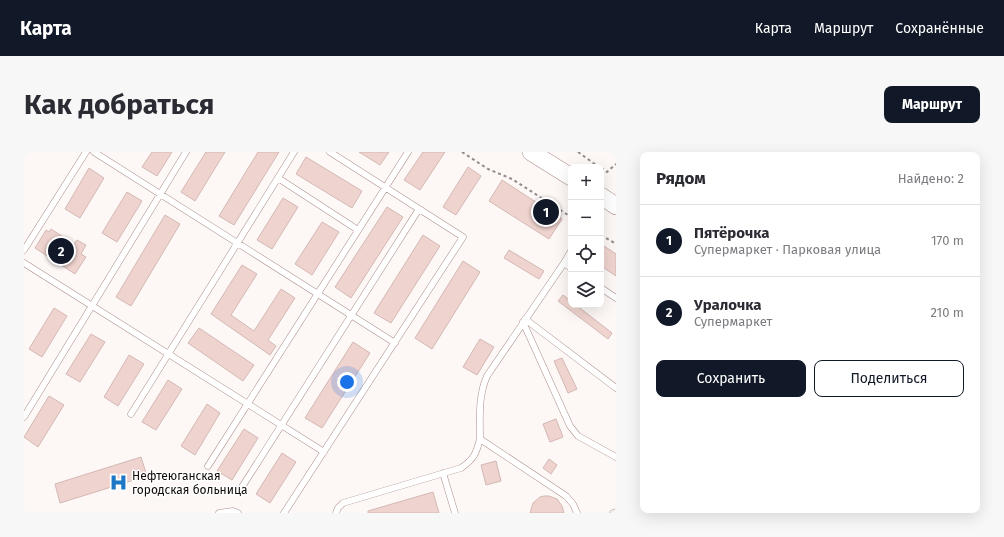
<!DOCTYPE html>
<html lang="ru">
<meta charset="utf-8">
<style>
:root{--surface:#fff;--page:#f7f7f7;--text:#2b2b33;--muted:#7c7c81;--line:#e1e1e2;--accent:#111827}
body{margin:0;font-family:"Fira Sans",sans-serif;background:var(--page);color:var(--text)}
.controls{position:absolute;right:12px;top:12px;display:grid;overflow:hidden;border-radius:8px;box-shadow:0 4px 16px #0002}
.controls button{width:36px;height:36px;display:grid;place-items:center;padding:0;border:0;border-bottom:1px solid var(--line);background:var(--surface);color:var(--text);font:20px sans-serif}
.you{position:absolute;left:323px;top:230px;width:14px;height:14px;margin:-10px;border:3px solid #fff;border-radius:50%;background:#1a73e8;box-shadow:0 0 0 6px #1a73e833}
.badge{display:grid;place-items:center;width:26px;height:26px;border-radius:50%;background:var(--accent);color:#fff;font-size:13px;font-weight:700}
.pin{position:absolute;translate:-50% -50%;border:2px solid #fff;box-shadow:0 1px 4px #0006}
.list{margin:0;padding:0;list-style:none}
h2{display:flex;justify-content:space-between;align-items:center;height:52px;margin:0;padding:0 16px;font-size:17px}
h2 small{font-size:13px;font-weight:400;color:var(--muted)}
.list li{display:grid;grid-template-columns:26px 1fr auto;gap:12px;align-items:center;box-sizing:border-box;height:72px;padding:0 16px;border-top:1px solid var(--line)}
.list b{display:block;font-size:15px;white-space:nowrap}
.list p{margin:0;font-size:13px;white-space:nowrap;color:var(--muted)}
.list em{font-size:13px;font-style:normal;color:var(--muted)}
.actions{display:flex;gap:8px;padding:12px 16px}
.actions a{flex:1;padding:9px 0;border:1px solid var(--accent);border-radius:8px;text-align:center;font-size:14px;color:var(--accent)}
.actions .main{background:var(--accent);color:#fff}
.icon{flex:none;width:22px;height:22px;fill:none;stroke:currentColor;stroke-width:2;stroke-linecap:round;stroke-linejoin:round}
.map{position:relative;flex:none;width:592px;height:361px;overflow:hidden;border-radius:8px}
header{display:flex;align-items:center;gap:24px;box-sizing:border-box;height:56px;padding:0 20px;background:var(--accent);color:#fff}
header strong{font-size:19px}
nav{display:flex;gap:22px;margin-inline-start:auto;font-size:14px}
.intro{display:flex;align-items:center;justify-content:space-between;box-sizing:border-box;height:96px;padding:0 24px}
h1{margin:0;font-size:28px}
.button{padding:10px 18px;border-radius:8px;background:var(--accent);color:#fff;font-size:14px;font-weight:700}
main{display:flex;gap:24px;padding:0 24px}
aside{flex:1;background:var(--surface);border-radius:8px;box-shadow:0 4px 16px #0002}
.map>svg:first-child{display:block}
.building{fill:#efd3ce;stroke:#d3b8b4}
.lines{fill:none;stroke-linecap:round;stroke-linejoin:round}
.service-casing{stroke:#aa908c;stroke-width:7}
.secondary-casing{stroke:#aa908c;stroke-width:18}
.path{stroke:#928b8a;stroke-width:2;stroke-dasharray:3 3;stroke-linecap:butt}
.service{stroke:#fff;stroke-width:6}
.secondary{stroke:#fff;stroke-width:17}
.labels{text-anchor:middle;stroke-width:3;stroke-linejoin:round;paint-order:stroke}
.poi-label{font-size:12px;fill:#130b09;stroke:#fff;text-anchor:start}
</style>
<header>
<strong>Карта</strong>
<nav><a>Карта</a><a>Маршрут</a><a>Сохранённые</a></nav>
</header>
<div class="intro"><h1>Как добраться</h1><a class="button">Маршрут</a></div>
<main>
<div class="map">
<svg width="592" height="361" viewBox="0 0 592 361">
<rect width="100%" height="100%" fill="#fdf7f6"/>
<path class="building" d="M128,0H148L133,24L118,15Z
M182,0H201L171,49L157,40Z
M234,0H255L210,73L195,64Z
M335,0H365L356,13Z
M399,0H421L396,38L380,28Z
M282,5L338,39L328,56L272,22Z
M444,15L457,24L432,63L419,55Z
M65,16L80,26L56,66L41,57Z
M478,28L538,67L525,87L465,49Z
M103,40L118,49L93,90L78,81Z
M259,46L274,55L248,97L233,88Z
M363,55L379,65L327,146L311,135Z
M141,63L156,72L107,154L92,145Z
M298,70L315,80L288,123L271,112Z
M27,77L50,92L53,88L62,93L57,102L62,105L51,122L11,96L22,78L25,80Z
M399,83L416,94L367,171L350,161Z
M577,92L592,102V124L577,114Z
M485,98L520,119L515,127L480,106Z
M439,109L456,120L408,197L391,186Z
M218,113L233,122L207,163L230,179L257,137L271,146L244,188L252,194L246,203L187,162Z
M539,143L547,149V153H552L588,181L584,187L534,149Z
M30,156L43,164L18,205L5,197Z
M175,176L230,213L219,229L164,191Z
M67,182L81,190L56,230L42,222Z
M456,187L470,195L453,223L439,215Z
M329,190L346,201L298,276L281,266Z
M105,203L120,212L94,254L80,245Z
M538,206L553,237L544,241L530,209Z
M144,228L158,237L132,278L118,270Z
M25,244L40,253L14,295L0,285Z
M183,252L196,261L171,303L157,294Z
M532,267L539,285L526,290L519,272Z
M220,277L234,286L208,328L193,319Z
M258,301L272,310L246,351L232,342Z
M117,305L123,324L36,351L31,332Z
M525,307L533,313L527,322L519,316Z
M472,309L477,329L462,333L457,313Z
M409,340L415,361H344V359Z
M520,344H525L533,347L538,354L540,361H506L509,351L516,345Z"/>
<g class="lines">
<defs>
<path id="service" d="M70,0L371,191
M254,26L334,78
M0,98L62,0
M547,99L540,111L547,116
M0,111L300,300
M540,111L463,224C454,244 456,266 456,287L542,344L549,352L553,361
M577,136L592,146
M501,167L592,236
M499,170L546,274L554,284L592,305
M107,262L270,0
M0,265L162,0
M184,314L384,0
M419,321L431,361
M218,335L395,57
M195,361L209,359L214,361
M260,361L439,85L306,0
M312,361L314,356L319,351L437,316C450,307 452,302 456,287
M589,361L592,360"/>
<path id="secondary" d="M507,0L547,25
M577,44L592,54"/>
</defs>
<use href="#service" class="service-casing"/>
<use href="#secondary" class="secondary-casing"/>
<path class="path" d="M438,0L464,17L488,27L547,65
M554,0L575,15
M577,16L583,20L592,12
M577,83L592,92"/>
<use href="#service" class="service"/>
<use href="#secondary" class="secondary"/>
</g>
<defs>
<symbol id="hospital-bare" viewBox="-9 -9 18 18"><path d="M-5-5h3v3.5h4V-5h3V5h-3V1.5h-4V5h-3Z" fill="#1e77c5" stroke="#fff" stroke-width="2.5" paint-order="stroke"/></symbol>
</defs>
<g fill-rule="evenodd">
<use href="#hospital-bare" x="82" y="318" width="25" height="25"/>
</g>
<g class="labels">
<g class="poi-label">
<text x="108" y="328">Нефтеюганская<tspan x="108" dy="14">городская больница</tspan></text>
</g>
</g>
</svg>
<div class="controls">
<button>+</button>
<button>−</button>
<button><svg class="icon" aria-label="locate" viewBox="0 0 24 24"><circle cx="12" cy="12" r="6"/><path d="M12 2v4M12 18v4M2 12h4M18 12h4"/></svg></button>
<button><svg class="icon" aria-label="layers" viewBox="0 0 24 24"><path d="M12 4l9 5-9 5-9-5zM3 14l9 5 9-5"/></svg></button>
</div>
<div class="you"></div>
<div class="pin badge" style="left:522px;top:60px">1</div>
<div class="pin badge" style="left:37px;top:99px">2</div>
</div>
<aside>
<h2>Рядом<small>Найдено: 2</small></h2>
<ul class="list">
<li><span class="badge">1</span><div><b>Пятёрочка</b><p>Супермаркет · Парковая улица</p></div><em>170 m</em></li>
<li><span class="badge">2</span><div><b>Уралочка</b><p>Супермаркет</p></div><em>210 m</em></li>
</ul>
<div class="actions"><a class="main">Сохранить</a><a>Поделиться</a></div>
</aside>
</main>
